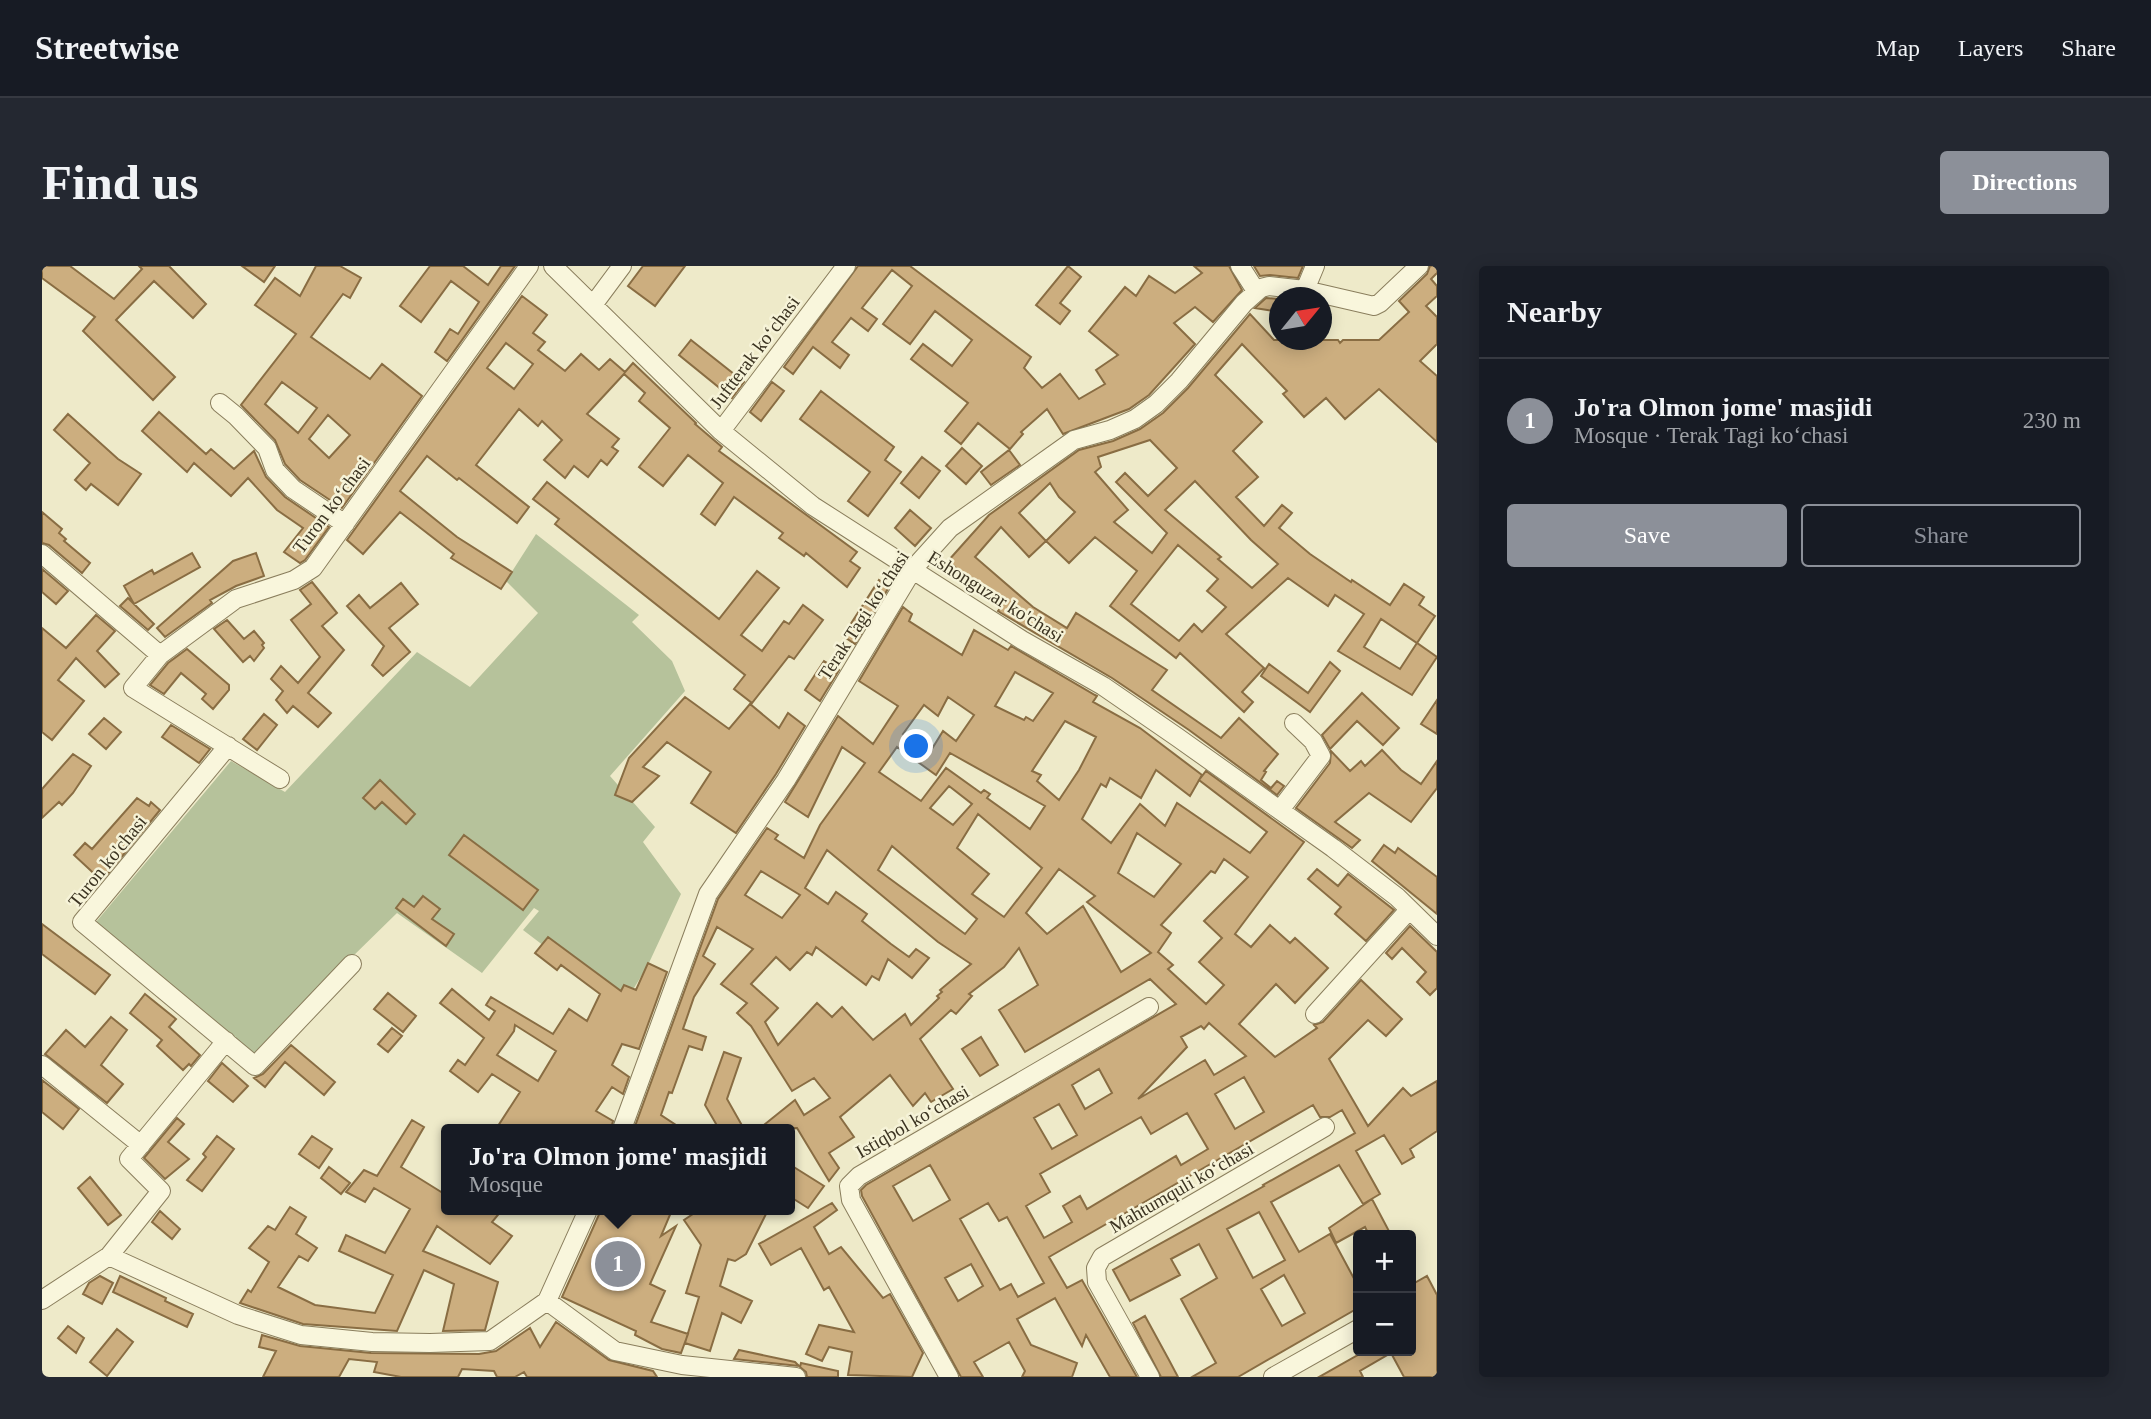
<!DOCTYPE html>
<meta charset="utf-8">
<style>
:root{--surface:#171b24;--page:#242831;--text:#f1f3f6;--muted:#9ea1a6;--line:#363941;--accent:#8c9099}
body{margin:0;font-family:Georgia,serif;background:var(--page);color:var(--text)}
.controls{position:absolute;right:21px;bottom:21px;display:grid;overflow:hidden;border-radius:7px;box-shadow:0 4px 18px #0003}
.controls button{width:63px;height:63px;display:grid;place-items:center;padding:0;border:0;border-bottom:2px solid var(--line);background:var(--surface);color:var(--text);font:35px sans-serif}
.compass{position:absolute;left:1227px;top:21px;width:63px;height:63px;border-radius:50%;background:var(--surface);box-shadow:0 4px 18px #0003;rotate:60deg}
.you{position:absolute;left:875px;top:481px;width:24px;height:24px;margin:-18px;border:5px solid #fff;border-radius:50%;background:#1a73e8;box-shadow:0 0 0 10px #1a73e833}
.badge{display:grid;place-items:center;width:46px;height:46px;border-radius:50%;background:var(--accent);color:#fff;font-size:23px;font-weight:700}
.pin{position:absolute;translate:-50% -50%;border:4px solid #fff;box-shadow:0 2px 7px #0006}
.popup{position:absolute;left:399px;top:858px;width:354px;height:91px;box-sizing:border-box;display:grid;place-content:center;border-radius:7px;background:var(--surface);filter:drop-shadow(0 2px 5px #0005);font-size:23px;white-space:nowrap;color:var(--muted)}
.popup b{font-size:26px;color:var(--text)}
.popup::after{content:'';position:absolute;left:50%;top:100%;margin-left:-14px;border:14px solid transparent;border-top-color:var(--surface)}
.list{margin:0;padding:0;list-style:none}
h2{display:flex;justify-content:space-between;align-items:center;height:91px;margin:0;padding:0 28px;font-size:30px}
h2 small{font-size:23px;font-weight:400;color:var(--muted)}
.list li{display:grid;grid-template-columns:46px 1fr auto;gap:21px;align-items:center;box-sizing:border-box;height:126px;padding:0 28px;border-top:2px solid var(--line)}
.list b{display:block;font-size:26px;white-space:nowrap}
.list p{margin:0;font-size:23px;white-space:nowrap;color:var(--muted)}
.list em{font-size:23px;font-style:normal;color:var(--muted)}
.actions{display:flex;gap:14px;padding:21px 28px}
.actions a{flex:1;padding:16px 0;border:2px solid var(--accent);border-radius:7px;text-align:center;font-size:24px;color:var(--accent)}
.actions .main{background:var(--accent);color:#fff}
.map{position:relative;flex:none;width:1395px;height:1111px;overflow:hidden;border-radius:7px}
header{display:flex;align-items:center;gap:42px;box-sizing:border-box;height:98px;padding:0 35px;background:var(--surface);border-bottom:2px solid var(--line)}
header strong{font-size:33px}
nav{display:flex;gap:38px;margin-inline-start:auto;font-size:24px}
.intro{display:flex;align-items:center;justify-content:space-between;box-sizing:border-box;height:168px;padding:0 42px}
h1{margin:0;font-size:49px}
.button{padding:18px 32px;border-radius:7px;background:var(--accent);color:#fff;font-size:24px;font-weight:700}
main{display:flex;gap:42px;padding:0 42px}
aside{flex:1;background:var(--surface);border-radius:7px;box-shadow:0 4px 18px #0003}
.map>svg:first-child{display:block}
.cemetery{fill:#b6c29b}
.building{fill:#ccae7f;stroke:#896d43;stroke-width:2;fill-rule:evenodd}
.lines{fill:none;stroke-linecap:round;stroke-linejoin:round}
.minor-casing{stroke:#8a7e5d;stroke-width:20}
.minor{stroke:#f9f6dc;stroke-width:18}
.labels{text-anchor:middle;stroke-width:5;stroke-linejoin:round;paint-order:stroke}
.street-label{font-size:19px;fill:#3b3321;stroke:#f6f3d8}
</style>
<header>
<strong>Streetwise</strong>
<nav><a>Map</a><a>Layers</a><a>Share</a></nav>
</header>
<div class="intro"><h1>Find us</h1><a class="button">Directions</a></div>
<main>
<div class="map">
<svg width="1395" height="1111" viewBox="0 0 1395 1111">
<rect width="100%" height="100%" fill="#eeeac9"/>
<path class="cemetery" d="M494,268L597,349L590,356L630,395L643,425L568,510L613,561L601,576L639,628L606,699L581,740L481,664L497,645L492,642L440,707L355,647L211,788L54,656L189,495L243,526L375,386L428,421L496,347L464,315Z"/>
<path class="building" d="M0,0H28L72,33L100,3L97,0H127L164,38L151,52L112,15L74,54L133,111L111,134L41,65L53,51L0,12Z
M200,0H233L222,16Z
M274,0H298L319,12L308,32L301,28L269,71L328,113L340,98L380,130L300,242L258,214L243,198L233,174L199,139L254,68L213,39L233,12L258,30ZM240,116L275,142L256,167L223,138ZM286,149L308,169L287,192L267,173Z
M388,0H421L446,19L459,0H473L405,95L393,86L408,63L416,68L437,36L409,15L379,56L358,40Z
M601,0H643L613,40L586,20Z
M816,0H868L989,91L982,102L1000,122L1018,108L1037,133L1063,118L1054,104L1076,89L1047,65L1083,21L1094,30L1107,10L1133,27L1160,7L1152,0H1187L1200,24L1171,56L1153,41L1132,57L1153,78L1107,129L1087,143L1021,168L1005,143L979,166L981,168L968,183L936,157L919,178L903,165L926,137L869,93L881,78L910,100L930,74L893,45L868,78L841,58L870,20L850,4L820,42L835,53L826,65L809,52L790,76L807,89L798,102L771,81L751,108L742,101Z
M1026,0L1039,11L1018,37L1028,45L1018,58L994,39Z
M1212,0H1261L1256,12L1228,9L1218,10Z
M1388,0H1395V7L1389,13L1395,20V30L1384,40L1395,51V78L1378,95L1395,110V176L1337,123L1303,153L1284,132L1262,151L1241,128L1245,125L1200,78L1173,109L1220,156L1191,185L1216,211L1194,231L1222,260L1240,239L1250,247L1237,262L1268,288L1309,316L1310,314L1348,339L1362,318L1382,331L1377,339L1393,350L1375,377L1339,353L1322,381L1358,403L1375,377L1395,391L1370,429L1296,385L1322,348L1293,329L1286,340L1246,312L1184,368L1222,402L1200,426L1211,436L1202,446L1138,387L1134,392L1068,340L1095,305L1053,271L1027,297L1004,275L1033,246L1017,231L1008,217L977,247L1004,275L987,291L959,261L933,291L991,341L1025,362L1034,347L1125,404L1110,424L1179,472L1197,452L1236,488L1222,505L1224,506L1219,514L1229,522L1235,515L1242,520L1235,529L1147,464L1070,412L959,347L956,345L959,341L906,295L947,249L1037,184L1071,175L1098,163L1121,147L1146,122L1208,48L1232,74H1296L1298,77L1301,74H1337L1367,46L1357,35L1385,8ZM1108,174L1135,202L1106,230L1083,207L1074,216L1125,267L1110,287L1072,256L1086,244L1053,206L1059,201L1056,191ZM1153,215L1209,274L1236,298L1210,322L1176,293L1179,291L1123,244ZM1136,279L1176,313L1165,325L1184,341L1160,366L1152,358L1137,375L1089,338Z
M480,30L505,49L491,67L503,76L496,84L523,105L539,88L557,104L568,93L583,106L591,97L654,157L653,158L680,181L677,185L815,286L808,295L818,302L805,321L764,287L762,290L737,272L741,267L692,231L673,259L659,248L681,217L646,189L621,220L597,201L628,162L597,135L603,127L582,108L545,148L577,173L570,181L576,185L565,199L559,194L546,211L532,200L523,212L502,194L520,174L500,155L496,160L477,143L434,199L487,241L475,257L417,212L415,214L385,190L358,225L415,271L470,306L459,323L409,292L412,288L358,246L321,288L305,274ZM464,77L491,98L472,123L445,102Z
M1224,32L1237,33V46L1213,42Z
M649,74L702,116L690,132L637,89Z
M730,116L742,125L719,155L708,146Z
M779,125L852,181L843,194L859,206L826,250L806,235L828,206L758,153Z
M117,146L164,188L169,183L192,203L212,185L224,211L243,231L287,261L263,294L258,297L242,286L261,262L235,244L206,212L189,230L152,197L145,206L100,165Z
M26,148L76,193L99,208L76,239L49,218L44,224L33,214L48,197L12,164Z
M920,182L940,200L924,218L904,200Z
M967,184L978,199L949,219L939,206Z
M880,191L898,205L877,232L859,217Z
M505,216L677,353L715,305L737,322L699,369L720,385L742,355L747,358L761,339L781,354L752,393L747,390L710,437L692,423L703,409L513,258L517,253L491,233Z
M868,244L889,262L873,280L853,262Z
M0,246L20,263L17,267L24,273L22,275L48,297L40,307L7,279L0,277Z
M150,287L158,301L92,338L82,320L110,304L112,308Z
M214,287L222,310L194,320L168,334L170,337L123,371L115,362L191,295Z
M0,303L26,325L14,338L0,326Z
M837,314L847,321L813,378L801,370Z
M270,316L295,347L280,360L302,384L266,427L289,447L276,461L251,440L245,447L234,434L241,425L229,413L239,400L256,417L278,391L249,354L269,338L258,324Z
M359,317L376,338L347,362L368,386L341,410L330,399L342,380L305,340L317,329L328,342Z
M86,332L112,358L106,364L78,340Z
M861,341L870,348L867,355L920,389L932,364L966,384L969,380L1053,429L1055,430L1051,436L1098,462L1160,509L1148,530L1114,504L1099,532L1068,512L1064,521L1059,518L1040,553L1069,577L1098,538L1123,560L1135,537L1208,587L1225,566L1157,514L1164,505L1262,576L1193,668L1209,681L1228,659L1248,677L1253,672L1286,702L1253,737L1234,718L1197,758L1233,791L1275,762L1272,759L1281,756L1319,714L1360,753L1344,770L1326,754L1287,793L1326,860L1361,822L1369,830L1395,815V865L1368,883L1372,891L1360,898L1342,869L1314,885L1338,928L1321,938L1297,899L1229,936L1257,986L1288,968L1316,1020V1042L1196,1111H1150L1174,1097L1139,1033L1175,1012L1157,978L1129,993L1138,1009L1088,1035L1071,1004L1222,920L1221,919L1313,867L1300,844L1288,851H1278L1271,839L1007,991L1025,1022L1040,1014L1095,1111H1068L1044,1069L1040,1080L1013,1032L975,1053L989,1079L1035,1097L1030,1111H980L983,1105L967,1076L932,1096L941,1111H919L820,930L819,924L824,919L1134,738L1108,713L983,786L957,744L996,719L977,682L962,701L927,728L930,730L914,748L909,744L878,773L911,823L889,836L883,827L871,840L848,809L798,851L812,871L787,887L797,902L787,915L755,862L717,863L753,834L762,849L788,832L772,812L750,825L709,760L695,747L705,737L679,718L711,683L675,661L661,690L673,698L652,731L641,763L664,771L660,784L647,780L630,827L627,826L619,849L640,863H592L676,633L725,562L736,569L733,573L762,592L778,559L823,497L800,481L766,551L743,536L796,450L831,478L856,440L817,415ZM973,406L1011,427L991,455L984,451L982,454L953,440ZM906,431L932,449L914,475L901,465L888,486L861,468L882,439L896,450ZM1023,455L1054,471L1037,504L1017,534L995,515L999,509L990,505ZM855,481L894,509L908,487L1003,540L988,563L945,532L948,528L942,524L939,527L904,502L879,535L837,506ZM907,520L930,538L911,559L888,542ZM936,548L1000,602L962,651L930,628L947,608L915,582ZM1095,567L1139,598L1112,631L1076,607ZM850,580L935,653L923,668L836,604ZM785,584L896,676L929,698L898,724L900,726L895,730L897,732L869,759L863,748L831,774L800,741L790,751L775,737L736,779L723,756L736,742L709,718L734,691L748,704L765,686L770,689L774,681L824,719L830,710L837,714L846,693L870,712L887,692L874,683L867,691L849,678L820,655L825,648L794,626L786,638L763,622ZM1182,593L1206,611L1162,655L1180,672L1157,696L1182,719L1164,738L1126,703L1131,699L1116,686L1129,667L1119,659L1169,605L1173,607ZM1017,603L1053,630L1045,636L1109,687L1079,706L1041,640L1005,668L984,647ZM719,605L758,629L740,652L703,629ZM1167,757L1204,790L1172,809L1163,794L1096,833L1145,781L1139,771L1159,760L1162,763ZM1057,803L1070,827L1043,843L1030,819ZM1202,811L1222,846L1193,863L1173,828ZM1017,838L1035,869L1010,883L992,852ZM1145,847L1166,883L1139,899L1134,890L1045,943L1038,930L1021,940L1030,956L1002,972L984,940L1008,926L998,908L1099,851L1109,868ZM888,899L908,934L871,955L851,920ZM946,937L957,955L965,951L1002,1017L976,1031L969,1018L958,1024L918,953ZM1217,946L1243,994L1211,1012L1185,963ZM929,998L941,1020L916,1035L903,1012ZM1242,1009L1263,1047L1240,1060L1219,1023Z
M54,349L73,365L55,385L77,408L63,421L34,392L16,414L42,435L10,474L0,466V362L24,382Z
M185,354L202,373L212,365L222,377L220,379L222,382L212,395L208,390L201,396L172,363Z
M145,383L187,419V424L171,443L160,433L164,428L139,407L122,428L108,419L126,397Z
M782,395L797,404L778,435L763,424Z
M1288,396L1298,405L1268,446L1219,410L1227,398L1266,427Z
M1320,427L1357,462L1341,479L1315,455L1288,483L1280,469Z
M643,431L687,463L708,438L737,462L746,447L763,460L734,508L694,567L649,537L669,506L625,476L601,501L617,510L590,536L573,529L587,492Z
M1395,434V468L1379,458Z
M222,448L235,459L215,484L201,473Z
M62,452L79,466L64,483L47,468Z
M129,459L168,483L157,497L120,471Z
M1340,484L1359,504L1379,518L1395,495V522L1369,556L1327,527L1293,556L1318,574L1310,582L1254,542L1288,497L1289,485L1308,505L1319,495L1323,500Z
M31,488L49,500L31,527L20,539L17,536L0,552V523Z
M338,514L373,548L364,558L340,536L333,543L321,532Z
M95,532L107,540L109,536L118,544L60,615L32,589L43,577L50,583Z
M422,569L496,624L481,644L407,589Z
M1342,579L1353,587L1356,582L1395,611V648L1330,595Z
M1275,603L1296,620L1306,608L1352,644L1324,675L1293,648L1299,641L1266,613Z
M381,630L398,643L390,653L412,668L404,680L354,642L361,633L372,641Z
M0,658L68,709L53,728L0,688Z
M1368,660L1395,686V722L1388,729L1375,716L1384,706L1360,682L1350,693L1344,687Z
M506,671L579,725L582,719L594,724L606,697L625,706L597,783L580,778L570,799L587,811L581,828L570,821L554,845L571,855L569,863H454L478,826L450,808L436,826L408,805L416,794L423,799L442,772L398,737L410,723L447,754L453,745L444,739L449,731L511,768L527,743L545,755L558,728L519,699L515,704L493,687ZM473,759L514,785L496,815L455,789L472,765Z
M346,727L374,750L361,766L332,743Z
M103,728L134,753L127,761L158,789L149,800L147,798L141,804L115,780L120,774L88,747Z
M69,751L85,764L59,799L81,818L65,837L3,788L24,764L43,781Z
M350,762L360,770L346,786L336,778Z
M939,771L956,799L938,810L920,783Z
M249,779L293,816L282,829L243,796L223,821L212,812L221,808Z
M682,786L699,792L685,833L702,863H677L663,839Z
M180,797L206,820L191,836L166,815Z
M0,814L37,843L21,863L0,846Z
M135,852L142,858L126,876L147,893L123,913L102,892Z
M370,854L382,861L359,901L404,929V944H460L450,956L470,970L448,998L395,960L381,985L456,1016L443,1064L401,1065L412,1018L382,1004L355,1065L261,1058L198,1037L206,1024L209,1026L227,996L207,982L226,960L233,964L248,941L264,951L254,968L275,982L266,995L257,990L236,1021L273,1039L333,1047L351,1009L297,985L304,969L343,987L368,943L332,922L323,936L304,926L322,904L335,910Z
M175,870L192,883L160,925L145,914L164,891L161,888Z
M270,870L290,883L277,902L257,888Z
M747,898L782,920L766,942L747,930Z
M287,901L308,917L299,928L279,912Z
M48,911L79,949L66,959L36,922Z
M1330,933L1349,969H1327L1323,961L1294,977L1287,962Z
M790,937L795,944L772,961L787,988L799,981L841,1032L848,1028L881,1087L870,1111L806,1109L810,1086L787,1081L780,1095L764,1088L777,1059L812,1066L787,1021L782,1024L759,982L729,999L717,978Z
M559,944H630L619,970L634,960L608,1018L623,1025L609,1056L646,1068L639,1087L620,1083L593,1069L594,1065L520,1031Z
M657,944H726L704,988L693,995L686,993L678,1020L710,1035L699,1057L680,1047L668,1085L643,1077L657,1031L644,1027L659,979L642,954Z
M118,945L138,963L130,973L110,956Z
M58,1010L71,1017L60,1038L41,1028L47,1017Z
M78,1010L124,1032L123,1035L151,1048L145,1061L71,1026Z
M1385,1010L1395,1029V1111H1362L1349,1087L1318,1105L1321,1111H1277L1323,1085H1369V1019Z
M1103,1050L1127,1094L1136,1111H1119L1091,1057Z
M514,1056L567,1094L611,1105L615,1111H485L482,1106L473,1111H455L452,1105L420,1103L416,1111H359L332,1106L335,1096L307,1093L297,1111H221L234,1085L217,1081L220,1069L258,1080L329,1087L437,1088L454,1085L488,1062L498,1081Z
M26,1060L42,1072L34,1087L16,1072Z
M75,1063L91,1076L65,1110L48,1096Z
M697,1084L753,1096L757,1100L692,1093Z
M759,1097L796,1105V1111H765L764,1106L758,1101Z"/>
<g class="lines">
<defs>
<path id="minor" d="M511,0L679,165L771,240L980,374L1061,420L1135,471L1291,582L1355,631L1395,670
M1198,0L1214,25
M1263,24L1273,0
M551,39L580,0
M178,137L194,150L225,182L233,204L251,223L303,258
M679,165L804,0
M0,288L118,389L194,333L252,314L271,302L487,0
M118,389L91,422L238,513
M186,480L40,656L213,800L310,698
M1238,544L1279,490L1271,475L1252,457
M1273,748L1367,644
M0,799L99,879
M580,863L666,628L744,514L871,303L908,262L1032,174L1068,164L1093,153L1114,138L1137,115L1202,37L1219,22L1227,20L1263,24L1332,40L1338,37L1377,0
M67,990L119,925L87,893L184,775
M0,1034L67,990L196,1049L259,1069L330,1076L388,1077L448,1075L505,1035
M505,1035L573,1085L640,1099L754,1111
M505,1035L546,944
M907,1111L809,934L807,920L817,910L1107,741
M1108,1111L1055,1016L1054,1002L1060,991L1283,861
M1231,1111L1316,1063"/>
</defs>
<use href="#minor" class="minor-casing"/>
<use href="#minor" class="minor"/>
</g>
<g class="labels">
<g class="street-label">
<text transform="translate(712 86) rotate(-53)" y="7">Juftterak koʻchasi</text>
<text transform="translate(289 239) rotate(-53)" y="7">Turon koʻchasi</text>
<text transform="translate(954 330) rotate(32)" y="7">Eshonguzar ko'chasi</text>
<text transform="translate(821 349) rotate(-57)" y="7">Terak Tagi koʻchasi</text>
<text transform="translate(65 595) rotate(-51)" y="7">Turon ko'chasi</text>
<text transform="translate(870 855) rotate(-30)" y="7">Istiqbol koʻchasi</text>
<text transform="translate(1139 921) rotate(-30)" y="7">Mahtumquli koʻchasi</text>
</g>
</g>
</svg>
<div class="controls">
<button>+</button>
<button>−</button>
</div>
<svg class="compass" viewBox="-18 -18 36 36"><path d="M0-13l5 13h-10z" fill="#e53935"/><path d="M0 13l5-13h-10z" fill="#9ea1a6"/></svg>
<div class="you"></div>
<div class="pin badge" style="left:576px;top:998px">1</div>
<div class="popup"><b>Jo'ra Olmon jome' masjidi</b>Mosque</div>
</div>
<aside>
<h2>Nearby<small></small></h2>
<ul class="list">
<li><span class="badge">1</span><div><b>Jo'ra Olmon jome' masjidi</b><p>Mosque · Terak Tagi koʻchasi</p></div><em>230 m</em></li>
</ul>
<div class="actions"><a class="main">Save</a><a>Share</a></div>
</aside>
</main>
